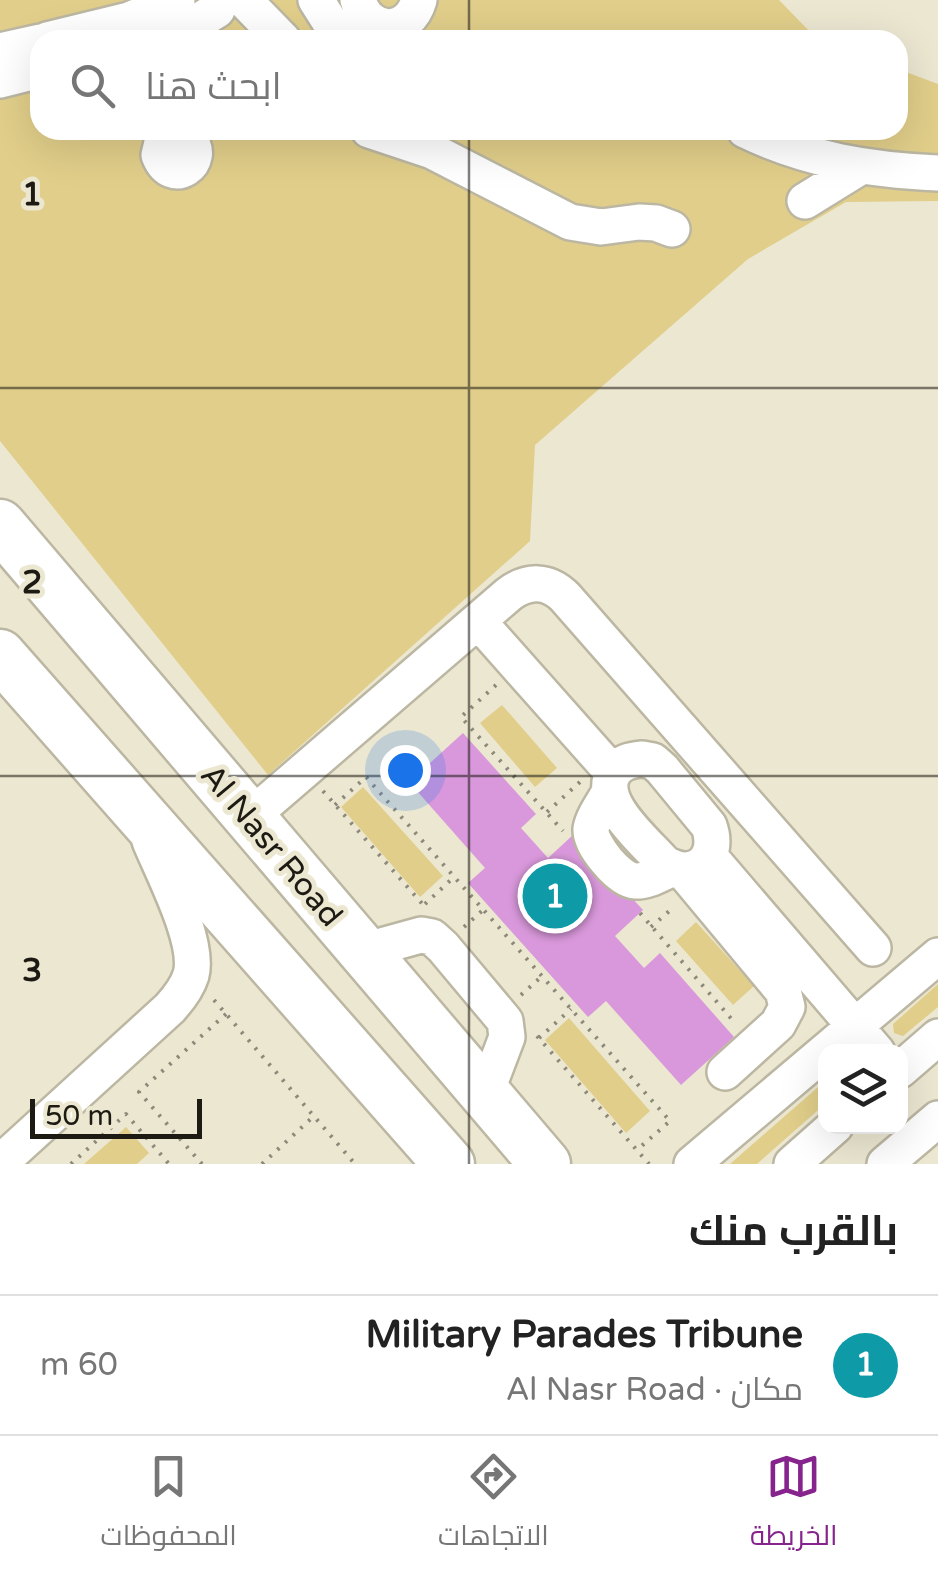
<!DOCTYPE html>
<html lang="ar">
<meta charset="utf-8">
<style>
:root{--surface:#fff;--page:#f6f6f6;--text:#222;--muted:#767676;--line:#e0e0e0;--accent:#86238c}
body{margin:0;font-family:"Varela Round",Cairo,sans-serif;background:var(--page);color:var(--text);direction:rtl}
.controls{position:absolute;right:30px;bottom:30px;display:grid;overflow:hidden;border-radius:20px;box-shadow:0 10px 40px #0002}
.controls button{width:90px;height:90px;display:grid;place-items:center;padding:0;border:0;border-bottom:2px solid var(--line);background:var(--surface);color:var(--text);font:50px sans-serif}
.scale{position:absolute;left:30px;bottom:25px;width:172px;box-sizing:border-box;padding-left:10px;border:5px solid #1c1a12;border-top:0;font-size:28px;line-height:35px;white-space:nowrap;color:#1c1a12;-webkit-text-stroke:8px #ece7d1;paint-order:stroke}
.you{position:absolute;left:405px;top:770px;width:35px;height:35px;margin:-25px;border:8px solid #fff;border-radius:50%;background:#1a73e8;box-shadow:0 0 0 15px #1a73e833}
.badge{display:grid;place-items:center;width:65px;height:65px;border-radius:50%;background:var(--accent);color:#fff;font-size:32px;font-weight:700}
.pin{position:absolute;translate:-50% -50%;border:5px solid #fff;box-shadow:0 2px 10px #0006}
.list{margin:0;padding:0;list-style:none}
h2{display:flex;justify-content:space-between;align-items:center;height:130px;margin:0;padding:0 40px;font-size:42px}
h2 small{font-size:32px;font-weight:400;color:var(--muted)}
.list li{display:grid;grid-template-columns:65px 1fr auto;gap:30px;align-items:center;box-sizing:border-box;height:140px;padding:0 40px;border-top:2px solid var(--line)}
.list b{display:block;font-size:38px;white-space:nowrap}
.list p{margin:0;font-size:32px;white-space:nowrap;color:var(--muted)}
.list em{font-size:32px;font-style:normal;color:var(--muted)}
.icon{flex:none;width:55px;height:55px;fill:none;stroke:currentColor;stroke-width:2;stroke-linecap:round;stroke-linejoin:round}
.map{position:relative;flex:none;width:938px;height:1164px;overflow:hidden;direction:ltr}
.search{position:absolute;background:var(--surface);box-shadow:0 10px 40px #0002;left:30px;right:30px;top:30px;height:110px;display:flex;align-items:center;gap:25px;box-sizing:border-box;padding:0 35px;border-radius:30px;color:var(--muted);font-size:38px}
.sheet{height:270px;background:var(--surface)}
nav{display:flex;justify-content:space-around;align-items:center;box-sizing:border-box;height:140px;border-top:2px solid var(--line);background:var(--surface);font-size:28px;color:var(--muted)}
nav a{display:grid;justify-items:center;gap:5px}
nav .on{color:var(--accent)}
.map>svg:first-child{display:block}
.green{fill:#e1ce8a}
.building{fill:#d998db}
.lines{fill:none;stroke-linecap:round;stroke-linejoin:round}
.minor-casing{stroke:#bcb7a2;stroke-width:40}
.highway-casing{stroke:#bcb7a2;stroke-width:55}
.path{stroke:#8d897a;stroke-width:4;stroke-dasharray:2.5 8;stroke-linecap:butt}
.minor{stroke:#fff;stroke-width:35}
.highway{stroke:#fff;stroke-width:50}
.grid{fill:none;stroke:#1c1a12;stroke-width:2.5;stroke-opacity:0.55}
.labels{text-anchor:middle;stroke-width:10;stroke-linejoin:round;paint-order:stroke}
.street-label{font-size:32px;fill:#1c1a12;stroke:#ece7d1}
.grid-label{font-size:32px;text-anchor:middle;font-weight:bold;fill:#1c1a12;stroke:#ece7d1;stroke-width:10;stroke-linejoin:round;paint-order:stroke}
</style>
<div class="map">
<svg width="938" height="1164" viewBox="0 0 938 1164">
<rect width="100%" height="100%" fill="#ece7d1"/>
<path class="green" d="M0,0H779L816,38L822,40H40V130H898V69L938,84V201L846,202L748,259L535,445L530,541L268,775L0,441Z
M502,705L557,768L535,787L480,723Z
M363,787L443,876L420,897L341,807Z
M696,922L754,986L733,1005L676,941Z
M938,984V1007L903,1036L894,1033L893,1024Z
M569,1018L650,1111L626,1133L545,1040Z
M825,1081V1104L757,1164H730Z
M126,1127L149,1153L137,1164H84Z"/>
<path class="building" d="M463,733L536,814L521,828L548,858L573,835L643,910L615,936L644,968L660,953L734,1037L681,1085L606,1001L588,1017L468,883L485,868L409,782Z"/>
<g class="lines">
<defs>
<path id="minor" d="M244,0L283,40
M316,0L340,38
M358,0C368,35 409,36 419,0
M47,40L129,20L177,0
M154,40L194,24L217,10
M0,51L40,42
M0,80L40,70
M165,130L159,155C172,189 208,161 189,140C186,136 180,133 176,130
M369,130L432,151L570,222L601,227L639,222L656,223L672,229
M745,130C807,160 870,170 938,173
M805,201L860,167
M478,621L613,773
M642,759L653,761L662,769L709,826C721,859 694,882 664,863C646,842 595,801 614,772C621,762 631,760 642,759Z
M609,793C603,804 593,817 591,829C590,845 619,880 635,881C648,882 661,873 673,868
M249,818L509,594C528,580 548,580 565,597L873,948
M709,856L877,1052
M683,871L783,991L787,1007L778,1024L725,1072
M363,951L421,935L432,937L443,947L505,1021L507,1037L485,1095
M900,1070L938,1037
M0,1163L170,1008C179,998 187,988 191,975C200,942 163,873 150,841
M692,1164L938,956
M792,1164L835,1126
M885,1164L938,1119"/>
<path id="highway" d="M0,525L545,1164
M0,655L449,1164"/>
</defs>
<use href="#minor" class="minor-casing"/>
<use href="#highway" class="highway-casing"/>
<path class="path" d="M496,685L461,717L563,831
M323,791L426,908
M335,805L366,777L670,1121L637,1150
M547,812L581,781
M425,904L454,877
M640,913L735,1023
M464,927L483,910
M651,927L674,907
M521,995L540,978
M214,1000L355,1164
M537,1036L649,1164
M539,1038L571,1009
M71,1164L126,1114L169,1164
M202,1164L139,1092L226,1014
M262,1164L314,1116"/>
<use href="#minor" class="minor"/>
<use href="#highway" class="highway"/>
</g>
<path class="grid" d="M469,0V40M469,130V1164M0,388H938M0,776H938"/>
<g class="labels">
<g class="street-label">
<text transform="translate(272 845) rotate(50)" y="11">Al Nasr Road</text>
</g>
</g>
<g class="grid-label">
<text x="32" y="205">1</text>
<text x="32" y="593">2</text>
<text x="32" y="981">3</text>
</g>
</svg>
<div class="controls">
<button><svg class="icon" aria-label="layers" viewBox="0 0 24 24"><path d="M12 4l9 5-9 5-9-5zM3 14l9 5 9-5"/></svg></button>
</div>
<div class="scale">50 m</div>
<div class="you"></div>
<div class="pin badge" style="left:555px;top:896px;background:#0f9aa8">1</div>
<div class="search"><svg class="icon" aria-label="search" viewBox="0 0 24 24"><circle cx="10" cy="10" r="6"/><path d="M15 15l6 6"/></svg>ابحث هنا</div>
</div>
<section class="sheet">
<h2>بالقرب منك<small></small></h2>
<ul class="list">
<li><span class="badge" style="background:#0f9aa8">1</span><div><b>Military Parades Tribune</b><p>مكان · Al Nasr Road</p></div><em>60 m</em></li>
</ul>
</section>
<nav>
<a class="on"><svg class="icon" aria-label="map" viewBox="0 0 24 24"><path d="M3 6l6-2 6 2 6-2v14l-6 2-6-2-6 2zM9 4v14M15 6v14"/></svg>الخريطة</a>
<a><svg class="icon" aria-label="directions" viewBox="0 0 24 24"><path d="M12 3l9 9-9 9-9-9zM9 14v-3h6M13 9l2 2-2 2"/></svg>الاتجاهات</a>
<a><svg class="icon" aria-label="saved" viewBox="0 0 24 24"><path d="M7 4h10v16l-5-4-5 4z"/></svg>المحفوظات</a>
</nav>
